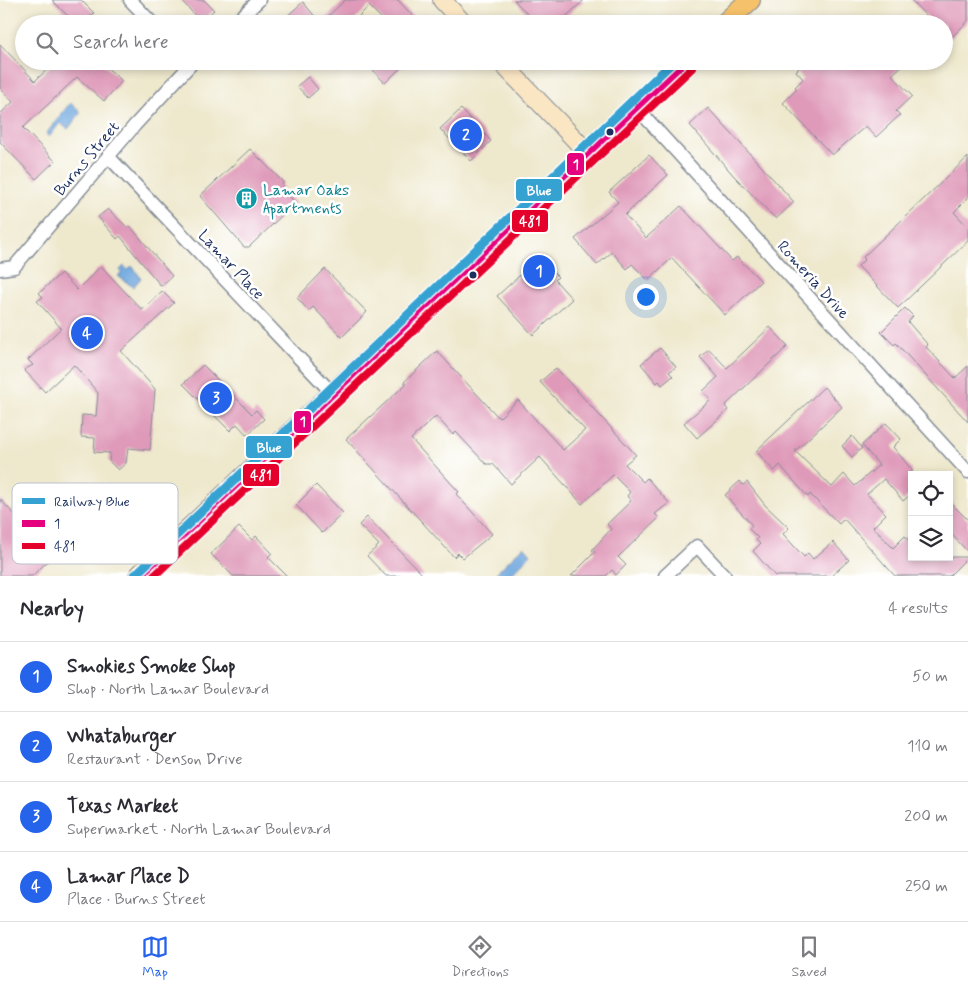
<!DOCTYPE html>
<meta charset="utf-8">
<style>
:root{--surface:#fff;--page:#f2f2f3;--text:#2b2b33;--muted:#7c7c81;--line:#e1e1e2;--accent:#2563eb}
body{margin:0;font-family:Mynerve,sans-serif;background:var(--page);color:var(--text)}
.controls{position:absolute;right:15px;bottom:15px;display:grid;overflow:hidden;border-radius:0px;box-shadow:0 2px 8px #0003}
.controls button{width:45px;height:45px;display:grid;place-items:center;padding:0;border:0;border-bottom:1px solid var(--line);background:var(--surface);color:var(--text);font:25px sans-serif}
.you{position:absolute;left:645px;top:296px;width:18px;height:18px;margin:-12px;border:4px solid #fff;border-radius:50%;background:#1a73e8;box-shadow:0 0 0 8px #1a73e833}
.badge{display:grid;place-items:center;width:32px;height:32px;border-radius:50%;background:var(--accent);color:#fff;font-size:16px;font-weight:700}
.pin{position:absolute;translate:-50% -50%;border:2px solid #fff;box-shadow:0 1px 5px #0006}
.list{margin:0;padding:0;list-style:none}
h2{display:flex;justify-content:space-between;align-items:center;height:65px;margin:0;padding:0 20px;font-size:21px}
h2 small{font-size:16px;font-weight:400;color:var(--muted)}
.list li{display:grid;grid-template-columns:32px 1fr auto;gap:15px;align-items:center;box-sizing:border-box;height:70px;padding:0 20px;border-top:1px solid var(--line)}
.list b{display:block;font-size:19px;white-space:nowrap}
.list p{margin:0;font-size:16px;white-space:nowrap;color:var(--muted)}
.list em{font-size:16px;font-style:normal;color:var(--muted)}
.icon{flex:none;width:28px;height:28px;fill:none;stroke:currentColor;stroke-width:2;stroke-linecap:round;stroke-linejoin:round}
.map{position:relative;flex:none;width:968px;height:576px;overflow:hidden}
.search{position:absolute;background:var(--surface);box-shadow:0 2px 8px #0003;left:15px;right:15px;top:15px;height:55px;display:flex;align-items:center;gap:12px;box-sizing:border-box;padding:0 18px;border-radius:28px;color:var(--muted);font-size:19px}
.sheet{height:345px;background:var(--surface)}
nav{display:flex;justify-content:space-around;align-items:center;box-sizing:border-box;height:70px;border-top:1px solid var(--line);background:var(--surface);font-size:14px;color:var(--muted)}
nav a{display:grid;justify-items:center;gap:2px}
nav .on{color:var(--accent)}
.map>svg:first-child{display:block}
.water{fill:#6fa7de;stroke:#456b9e}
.building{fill:#df9ab9}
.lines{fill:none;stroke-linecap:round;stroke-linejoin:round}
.street-casing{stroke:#848c95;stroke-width:15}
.secondary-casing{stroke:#848c95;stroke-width:20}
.primary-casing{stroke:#848c95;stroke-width:22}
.street{stroke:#fff;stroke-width:12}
.secondary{stroke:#fbe6c4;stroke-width:18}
.primary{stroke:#f5c16b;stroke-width:20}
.bus-1-casing{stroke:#fff;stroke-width:11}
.bus-2-casing{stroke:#fff;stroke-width:11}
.bus-1{stroke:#e5007d;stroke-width:8}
.bus-2{stroke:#e4002b;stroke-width:8}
.rail-1-casing{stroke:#fff;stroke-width:12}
.rail-1{stroke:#35a2d2;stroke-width:9}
.bus-dot{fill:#1b2f5e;stroke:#fff;stroke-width:2}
.labels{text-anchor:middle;stroke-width:5;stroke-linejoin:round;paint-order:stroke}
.street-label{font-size:16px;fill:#1b2f5e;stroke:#fff}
.culture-label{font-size:16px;fill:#0d838f;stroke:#fff;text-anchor:start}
.key{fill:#fff;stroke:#bbc1cf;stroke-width:1}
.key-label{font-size:14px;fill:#1b2f5e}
.line-badge{stroke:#fff;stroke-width:2}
.badge-label{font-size:14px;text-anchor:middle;font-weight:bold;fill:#fff}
</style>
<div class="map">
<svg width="968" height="576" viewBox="0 0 968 576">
<rect width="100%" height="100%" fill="#fff"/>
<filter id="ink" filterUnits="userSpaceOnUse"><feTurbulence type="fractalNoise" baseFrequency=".02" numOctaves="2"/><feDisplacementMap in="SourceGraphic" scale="10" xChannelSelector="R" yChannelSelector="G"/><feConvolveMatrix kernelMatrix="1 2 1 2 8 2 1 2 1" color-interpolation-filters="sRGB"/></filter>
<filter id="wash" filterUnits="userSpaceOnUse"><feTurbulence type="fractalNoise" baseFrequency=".0096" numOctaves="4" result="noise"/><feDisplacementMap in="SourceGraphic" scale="20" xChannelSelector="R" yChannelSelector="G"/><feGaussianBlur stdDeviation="1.12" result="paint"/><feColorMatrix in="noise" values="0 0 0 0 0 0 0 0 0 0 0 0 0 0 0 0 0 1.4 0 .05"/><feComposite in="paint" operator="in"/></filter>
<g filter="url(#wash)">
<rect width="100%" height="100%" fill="#eee8cc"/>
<path class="water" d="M70,103L81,112L68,129L60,123L49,137L46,134Z
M124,266L128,270L132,266L141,278L133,287L118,276L122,273L120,270Z
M524,546L531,554L510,576H493Z"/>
<g id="blocks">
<path class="building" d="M52,0H81L94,13L84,24H76Z
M181,0H204L214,10L201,22Z
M345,0H398L420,24H387L369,6L351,24H320Z
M514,0H584L558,24H537Z
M911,0H968V21L951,38L944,31V24H934Z
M303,2L317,19L311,24H278Z
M0,44L35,81L56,61H100L122,81L104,101L77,77L23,128L55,161L36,179L0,142V114L13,102L0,88Z
M377,61H408L385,83L371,68Z
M806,61H907L892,75L912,96L896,111L900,115L876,137L866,126L832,155L783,103L797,89L795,87L803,79L796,71Z
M308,77L318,89L308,98L297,86Z
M708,108L794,202L776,219L734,176L690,125Z
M461,109L491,141L471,161L440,129Z
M250,149L283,182L282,187L295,203L249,247H244L200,196Z
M649,155L668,175L625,215L646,238L681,206L732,261L737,257L761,281L725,315L672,258L648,280L632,264L627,269L612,252L597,265L575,239L618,202L609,192Z
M968,157V198L954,212L968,227V241L898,308L858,266L865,259L863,257Z
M108,209L128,228L130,226L172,276L161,286L120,236L117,239L98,217Z
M539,258L558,277L555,280L572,299L533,335L497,296Z
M101,266L142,310L162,291L174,303L121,351L155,389L150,450L128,448L126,463L118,470L109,461L110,453L94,452L95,438L81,437L82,415L96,416L98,393L74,365L45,392L24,370L33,365L28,360L61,328L37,301L43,297L39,293L61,273L77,290Z
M325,269L367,312L342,337L313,307L309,311L297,298Z
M905,308L913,316L908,322L928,345L926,347L955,378L968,366V422L896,343L894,345L881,332Z
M770,327L788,346L725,406L728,410L697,438L684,423L711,400L703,391L718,377L700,357L709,349L727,368Z
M660,348L676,367L669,372L673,376L662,385L659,381L657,383L641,364Z
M437,351L499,418L518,400L563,450L585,430L540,382L556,368L636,455L625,464L643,482L647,478L669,503L655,514L659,518L618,557L626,565L616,575L612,570L606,576H571L595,552L592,550L611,529L607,524L631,501L627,496L630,492L613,475L582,504L540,457L511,484L493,464H486L456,432L453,435L436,416L411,439L459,492L456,494L492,534L463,558L458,553L454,557L346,439L406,384L404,382Z
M203,365L252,414L256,410L264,419L247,435L237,424L230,431L183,384Z
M824,387L842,407L795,451L832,487L844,474L855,486L879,465L862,445L886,423L901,439L893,447L912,470V493L903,501L884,479L867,494L886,514L873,527L893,548L905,536L912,544V557H968L949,576H895L844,519L839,524L810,494L808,497L780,465L774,471L756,451Z
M852,436L862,448L852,457L842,446Z
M740,481L743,485L747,482L765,505L789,528L783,534L804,557L808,553L813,559L833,542L849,560L831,576H775L753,551L760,544L756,540L758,538L749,529L752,525L725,495Z
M316,485L343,513L322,533L296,505Z
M0,499L44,546L63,547L32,576H0Z
M949,501L968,520V552L949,532Z
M367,517L424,576H386L367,556L379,545L359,525Z
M239,527L252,540L256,536L272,553L268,557L287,576H233L211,554Z"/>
</g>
</g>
<g filter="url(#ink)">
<use href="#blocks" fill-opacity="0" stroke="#848c95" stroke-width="1"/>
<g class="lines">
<defs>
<path id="street" d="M130,0L153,24
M234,24L259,0
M636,107L968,472
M108,156L333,394
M0,269L14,267L135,125L194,61
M665,576L697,546L725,576"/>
<path id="secondary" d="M442,0L464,24
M500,61L588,153"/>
<path id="primary" d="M724,24L750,0
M139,576L685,61"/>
</defs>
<use href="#street" class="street-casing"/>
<use href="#secondary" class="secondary-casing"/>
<use href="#primary" class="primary-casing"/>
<use href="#street" class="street"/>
<use href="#secondary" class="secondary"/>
<use href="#primary" class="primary"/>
<defs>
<path id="bus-1" d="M139,576L685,61"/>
<path id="bus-2" d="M154,576L692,68"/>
</defs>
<use href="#bus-1" class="bus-1-casing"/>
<use href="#bus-2" class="bus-2-casing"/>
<use href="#bus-1" class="bus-1"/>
<use href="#bus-2" class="bus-2"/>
<defs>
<path id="rail-1" d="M134,576L674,61"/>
</defs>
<use href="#rail-1" class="rail-1-casing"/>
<use href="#rail-1" class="rail-1"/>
</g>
</g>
<defs>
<symbol id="building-disc" viewBox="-11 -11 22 22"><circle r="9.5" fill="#0f9aa8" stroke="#fff"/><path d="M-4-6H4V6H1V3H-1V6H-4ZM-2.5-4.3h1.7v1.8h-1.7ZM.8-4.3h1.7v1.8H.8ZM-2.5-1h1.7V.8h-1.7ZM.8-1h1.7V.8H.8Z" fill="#fff"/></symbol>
</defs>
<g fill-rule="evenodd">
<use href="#building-disc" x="234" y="186" width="25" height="25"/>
</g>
<g class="bus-dot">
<circle cx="610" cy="132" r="4.5"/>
<circle cx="473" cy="275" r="4.5"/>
</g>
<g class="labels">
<g class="street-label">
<text transform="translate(86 158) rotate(-50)" y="6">Burns Street</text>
<text transform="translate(232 264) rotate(47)" y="6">Lamar Place</text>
<text transform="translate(814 279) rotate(48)" y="6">Romeria Drive</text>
</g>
<g class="culture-label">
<text x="263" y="195">Lamar Oaks<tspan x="263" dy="18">Apartments</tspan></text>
</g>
</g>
<rect x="12" y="483" width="166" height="81" rx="8" class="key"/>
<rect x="22" y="498" width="23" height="6" fill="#35a2d2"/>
<rect x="22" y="520" width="23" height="7" fill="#e5007d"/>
<rect x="22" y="543" width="23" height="6" fill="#e4002b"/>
<g class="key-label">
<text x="54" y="506">Railway Blue</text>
<text x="54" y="528">1</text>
<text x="54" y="551">481</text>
</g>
<g class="line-badge">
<rect x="566" y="152" width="19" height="24" rx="5" fill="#e5007d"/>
<rect x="515" y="178" width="48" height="24" rx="5" fill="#35a2d2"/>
<rect x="511" y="209" width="38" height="24" rx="5" fill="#e4002b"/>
<rect x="293" y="410" width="19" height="24" rx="5" fill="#e5007d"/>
<rect x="245" y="435" width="48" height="24" rx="5" fill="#35a2d2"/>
<rect x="242" y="463" width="38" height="24" rx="5" fill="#e4002b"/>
</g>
<g class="badge-label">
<text x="576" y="169">1</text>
<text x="539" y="195">Blue</text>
<text x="530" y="226">481</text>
<text x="303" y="426">1</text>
<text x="269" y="452">Blue</text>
<text x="261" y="480">481</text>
</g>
</svg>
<div class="controls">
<button><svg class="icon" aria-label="locate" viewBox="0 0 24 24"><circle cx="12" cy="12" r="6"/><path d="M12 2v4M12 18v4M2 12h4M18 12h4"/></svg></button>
<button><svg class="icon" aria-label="layers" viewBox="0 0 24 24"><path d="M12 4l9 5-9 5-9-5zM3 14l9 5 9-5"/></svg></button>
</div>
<div class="you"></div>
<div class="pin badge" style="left:539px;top:271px">1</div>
<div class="pin badge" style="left:466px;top:135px">2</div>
<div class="pin badge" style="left:216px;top:398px">3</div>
<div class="pin badge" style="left:87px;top:333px">4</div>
<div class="search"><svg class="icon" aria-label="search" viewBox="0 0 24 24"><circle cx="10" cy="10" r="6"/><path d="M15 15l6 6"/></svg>Search here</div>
</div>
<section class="sheet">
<h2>Nearby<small>4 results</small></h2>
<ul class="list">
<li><span class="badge">1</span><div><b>Smokies Smoke Shop</b><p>Shop · North Lamar Boulevard</p></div><em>50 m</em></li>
<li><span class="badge">2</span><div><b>Whataburger</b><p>Restaurant · Denson Drive</p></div><em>110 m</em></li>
<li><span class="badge">3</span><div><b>Texas Market</b><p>Supermarket · North Lamar Boulevard</p></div><em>200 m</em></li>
<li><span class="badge">4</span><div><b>Lamar Place D</b><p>Place · Burns Street</p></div><em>250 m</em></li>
</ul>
</section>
<nav>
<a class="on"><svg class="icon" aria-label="map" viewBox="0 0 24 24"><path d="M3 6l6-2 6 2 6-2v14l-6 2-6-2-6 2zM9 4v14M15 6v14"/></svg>Map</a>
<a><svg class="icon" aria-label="directions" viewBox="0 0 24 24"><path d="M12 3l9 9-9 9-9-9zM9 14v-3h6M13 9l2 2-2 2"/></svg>Directions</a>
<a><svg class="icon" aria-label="saved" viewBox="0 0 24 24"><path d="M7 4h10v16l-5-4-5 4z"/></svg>Saved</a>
</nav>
